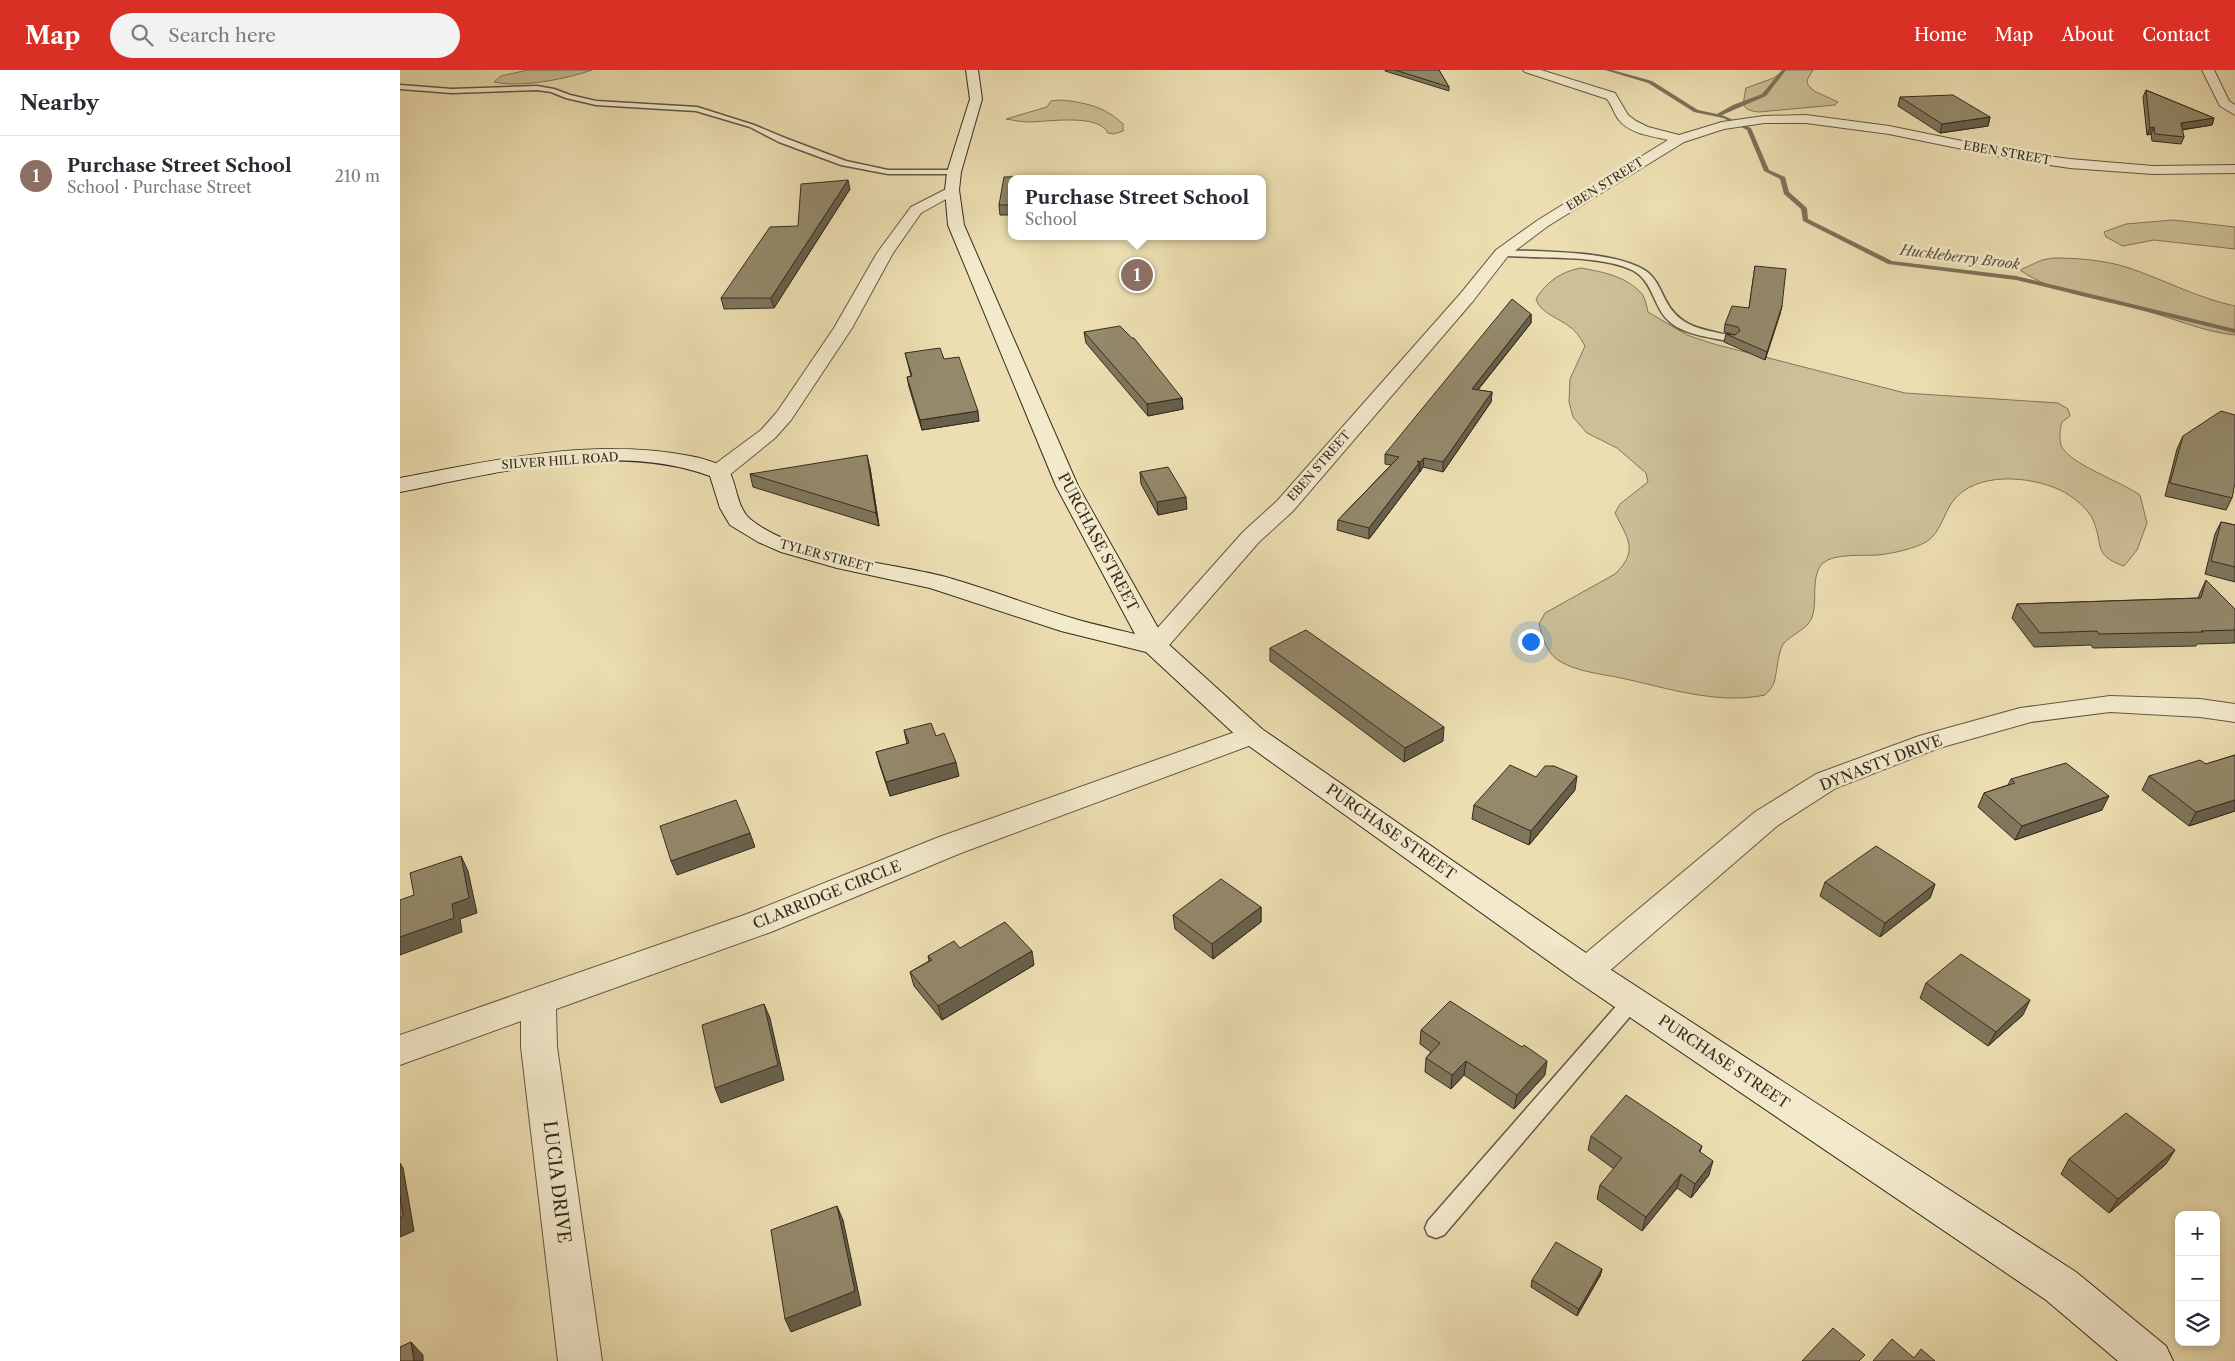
<!DOCTYPE html>
<meta charset="utf-8">
<style>
:root{--surface:#fff;--page:#f2f2f3;--text:#2b2b33;--muted:#7c7c81;--line:#e1e1e2;--accent:#d93025}
body{margin:0;font-family:"Libre Caslon Text",serif;background:var(--page);color:var(--text)}
.controls{position:absolute;right:15px;bottom:15px;display:grid;overflow:hidden;border-radius:10px;box-shadow:0 2px 8px #0003}
.controls button{width:45px;height:45px;display:grid;place-items:center;padding:0;border:0;border-bottom:1px solid var(--line);background:var(--surface);color:var(--text);font:25px sans-serif}
.you{position:absolute;left:1130px;top:571px;width:18px;height:18px;margin:-12px;border:4px solid #fff;border-radius:50%;background:#1a73e8;box-shadow:0 0 0 8px #1a73e833}
.badge{display:grid;place-items:center;width:32px;height:32px;border-radius:50%;background:var(--accent);color:#fff;font-size:16px;font-weight:700}
.pin{position:absolute;translate:-50% -50%;border:2px solid #fff;box-shadow:0 1px 5px #0006}
.popup{position:absolute;left:608px;top:105px;width:258px;height:65px;box-sizing:border-box;display:grid;place-content:center;border-radius:10px;background:var(--surface);filter:drop-shadow(0 1px 4px #0005);font-size:16px;white-space:nowrap;color:var(--muted)}
.popup b{font-size:19px;color:var(--text)}
.popup::after{content:'';position:absolute;left:50%;top:100%;margin-left:-10px;border:10px solid transparent;border-top-color:var(--surface)}
.list{margin:0;padding:0;list-style:none}
h2{display:flex;justify-content:space-between;align-items:center;height:65px;margin:0;padding:0 20px;font-size:21px}
h2 small{font-size:16px;font-weight:400;color:var(--muted)}
.list li{display:grid;grid-template-columns:32px 1fr auto;gap:15px;align-items:center;box-sizing:border-box;height:80px;padding:0 20px;border-top:1px solid var(--line)}
.list b{display:block;font-size:19px;white-space:nowrap}
.list p{margin:0;font-size:16px;white-space:nowrap;color:var(--muted)}
.list em{font-size:16px;font-style:normal;color:var(--muted)}
.icon{flex:none;width:28px;height:28px;fill:none;stroke:currentColor;stroke-width:2;stroke-linecap:round;stroke-linejoin:round}
.map{position:relative;flex:none;width:1835px;height:1291px;overflow:hidden}
header{display:flex;align-items:center;gap:30px;box-sizing:border-box;height:70px;padding:0 25px;background:var(--accent);color:#fff}
header strong{font-size:24px}
nav{display:flex;gap:28px;margin-inline-start:auto;font-size:18px}
.search{width:350px;height:45px;background:var(--page);display:flex;align-items:center;gap:12px;box-sizing:border-box;padding:0 18px;border-radius:28px;color:var(--muted);font-size:19px}
main{display:flex}
aside{flex:1;background:var(--surface)}
.map>svg:first-child{display:block}
.green{fill:#cdc098;stroke:#80765c}
.lines{fill:none;stroke-linecap:round;stroke-linejoin:round}
.stream{fill:#7d725a;fill-rule:evenodd}
.lane-casing{stroke:#625844;stroke-width:3}
.street-casing{stroke:#625844;stroke-width:2}
.secondary-casing{stroke:#342c20;stroke-width:2}
.lane{fill:#f3eacc;fill-rule:evenodd}
.street{fill:#f3eacc;fill-rule:evenodd}
.secondary{fill:#f3eacc;fill-rule:evenodd}
.wall{fill:#7f765c;stroke:#342c20}
.shaded-wall{fill:#68604b;stroke:#342c20}
.building{fill:#94896b;stroke:#342c20}
.labels{text-anchor:middle;stroke-width:5;stroke-linejoin:round;paint-order:stroke}
.far-street-label{font-size:12px;fill:#342c20;stroke:#f3eacc}
.far-water-label{font-size:14px;font-style:italic;fill:#584f3d;stroke:#f3eacc}
.street-label{font-size:15px;fill:#342c20;stroke:#f3eacc}
.near-street-label{font-size:18px;fill:#342c20;stroke:#f3eacc}
</style>
<header>
<strong>Map</strong>
<div class="search"><svg class="icon" aria-label="search" viewBox="0 0 24 24"><circle cx="10" cy="10" r="6"/><path d="M15 15l6 6"/></svg>Search here</div>
<nav><a>Home</a><a>Map</a><a>About</a><a>Contact</a></nav>
</header>
<main>
<aside>
<h2>Nearby<small></small></h2>
<ul class="list">
<li><span class="badge" style="background:#8d6e63">1</span><div><b>Purchase Street School</b><p>School · Purchase Street</p></div><em>210 m</em></li>
</ul>
</aside>
<div class="map">
<svg width="1835" height="1291" viewBox="0 0 1835 1291">
<rect width="100%" height="100%" fill="#ecdeb1"/>
<filter id="stains"><feTurbulence type="fractalNoise" baseFrequency=".004" numOctaves="4"/><feColorMatrix values="0 0 0 0 .2 0 0 0 0 .09 0 0 0 0 .02 0 0 0 .5 -.17"/></filter>
<radialGradient id="worn" r=".72"><stop offset=".6" stop-color="#630" stop-opacity="0"/><stop offset="1" stop-color="#630" stop-opacity=".3"/></radialGradient>
<path class="green" d="M128,0H192C166,9 121,18 94,12L101,6Z
M1384,0H1413L1407,10L1408,15L1414,21L1438,32L1435,35L1359,42C1340,40 1343,34 1346,18L1374,8Z
M660,30C684,32 706,37 723,54V61L714,64L708,63C699,43 646,52 629,52C621,52 613,50 606,49L647,37L651,31Z
M1773,150L1835,157V179L1754,170L1723,176L1706,167L1704,162L1726,154Z
M1653,188C1677,188 1703,190 1726,197C1763,209 1797,228 1835,236V265C1804,262 1773,248 1743,240C1703,228 1655,225 1620,200L1642,190Z
M1181,198C1203,202 1226,206 1242,224C1245,228 1247,237 1248,242L1287,265L1314,274L1505,323L1658,333L1668,339L1670,346L1662,352C1660,359 1659,368 1661,375C1667,393 1722,412 1740,425L1747,453L1737,480L1724,496C1692,485 1704,475 1693,450C1688,438 1671,425 1660,420C1630,406 1576,401 1553,431C1544,443 1540,464 1526,472C1513,479 1494,483 1479,485C1465,486 1434,483 1423,493C1411,504 1417,528 1413,544C1410,559 1393,563 1384,573C1378,580 1377,603 1374,613C1372,618 1368,622 1365,625C1318,635 1267,618 1221,608C1202,604 1179,602 1161,592C1147,584 1143,569 1139,554L1145,543L1215,504C1239,481 1228,469 1215,443L1220,434L1248,412L1246,403L1217,378L1187,363L1173,347L1169,332L1170,309L1185,276C1181,269 1177,262 1170,257C1159,248 1140,243 1136,229C1146,212 1162,201 1181,198Z"/>
<g class="lines">
<path class="stream" d="M1205,0H1212L1252,11L1298,40L1317,44L1333,35L1362,24L1382,0H1386L1366,26L1322,45L1351,58L1369,100L1385,107L1389,122L1407,138L1408,149L1492,191L1616,206L1835,259V263L1616,210L1488,194L1403,151L1401,139L1384,124L1380,109L1364,101L1347,60L1323,48L1294,42L1248,13Z"/>
<defs>
<path id="lane" d="M0,15L52,19L137,16L154,19L170,25L196,31L297,37L354,55L385,68L446,91L488,100H554L558,102L554,104H488L441,95L379,72L350,57L296,41L196,35L166,28L151,22L137,20L52,23L0,19Z
M1102,180C1140,182 1214,180 1246,201C1255,207 1260,219 1265,229C1280,260 1306,259 1336,267L1337,269L1332,272C1312,267 1286,266 1270,252C1253,238 1254,211 1232,200C1205,187 1159,188 1130,187C1120,186 1109,187 1099,185L1098,183Z
M1232,924L1239,926L1241,931L1239,936L1044,1165L1036,1168L1028,1165L1025,1158L1028,1151L1225,926Z"/>
<path id="street" d="M1123,0H1141L1215,23L1228,45L1236,51L1248,57L1279,65L1322,52L1364,46L1406,45L1489,56L1616,82L1670,89L1753,96L1835,95V103L1753,104L1670,98L1616,90L1489,64L1406,53H1364L1324,59L1284,72L1148,156L1108,186L1073,231L893,441L859,472L764,581L755,584L746,581L742,576L746,571L843,462L877,431L1061,223L1096,180L1138,150L1268,70C1252,66 1230,64 1219,50C1214,44 1212,35 1207,29L1125,2Z
M1802,0H1814L1829,31L1835,35V45L1820,36Z
M552,116L557,117L559,120L557,123L521,143L493,183L452,258L391,350L375,368L327,407L319,408L311,407L308,402L311,397L361,360L377,342L434,258L477,183L511,137Z
M1710,626L1800,629L1835,634V652L1800,647L1710,642L1631,652L1539,678L1436,718L1377,756L1199,910L1187,914L1175,910L1170,901L1175,892L1355,742L1416,704L1519,666L1620,638Z
M852,656L862,659L866,665L862,671L561,783L371,862L156,939L157,977L202,1291H158L121,977V951L0,995V965L347,844L539,767Z"/>
<path id="secondary" d="M566,0H578L582,29L561,102L559,120L564,155L678,416L766,572L862,659L1199,892L1676,1202L1766,1276L1773,1291H1718L1646,1230L1175,910L842,671L746,582L661,561L530,518L437,498L381,482L358,472L330,455L320,438L310,406C215,371 96,403 0,422V408C95,390 194,367 290,386C303,388 315,393 327,397C337,412 336,437 350,449C399,488 486,491 546,507C585,518 623,533 662,545C686,553 711,558 735,564L656,416L548,155L545,120L547,102L570,29Z"/>
</defs>
<use href="#lane" class="lane-casing"/>
<use href="#street" class="street-casing"/>
<use href="#secondary" class="secondary-casing"/>
<use href="#lane" class="lane"/>
<use href="#street" class="street"/>
<use href="#secondary" class="secondary"/>
</g>
<path class="wall" d="M985,0H1039L1049,17V21L985,1Z
M1746,20L1814,48L1812,55L1782,60L1784,67L1781,74L1752,71L1751,64L1747,65L1743,27Z
M1500,27L1590,47L1588,56L1540,63L1498,36Z
M612,109V145H600L599,135Z
M450,119L374,238L324,239L321,228L398,156Z
M1355,196L1380,244L1365,290L1324,272L1326,264L1335,265L1324,262L1325,254L1349,238Z
M1131,244V253L1078,320L1092,322L1091,332L1043,402L1023,397L1020,402H1019V403L969,469L937,460L938,450L991,395L985,394V384Z
M684,262L782,328L783,339L748,346L686,273Z
M505,283L544,289L579,351L522,360L509,317L507,307L511,306Z
M1783,366L1832,428L1826,440L1765,426L1777,379Z
M470,398L479,456L353,417L350,404Z
M740,402L787,439L758,445L741,414Z
M1821,452L1835,455V512L1805,504L1815,464Z
M1806,510L1835,539V573L1797,574L1796,576L1693,578L1691,575L1634,577L1612,548L1617,534L1798,528L1800,523Z
M870,578L1043,671L1004,692L870,591Z
M504,660L559,706L490,726L480,696L476,682L507,674Z
M1835,685V741L1789,756L1742,720L1749,706L1806,694Z
M1611,709L1702,740L1615,770L1578,737L1584,723L1608,715Z
M1175,720L1129,775L1072,749L1074,735Z
M1425,812L1535,814L1530,828L1480,867L1420,826Z
M861,837V852L813,889L775,859L773,845Z
M560,878L634,895L542,950L514,916L510,902L529,891L528,886Z
M1526,913L1623,945L1588,976L1520,928Z
M1021,960L1145,1005L1114,1039L1064,1005L1051,1019L1025,1002L1026,988L1031,982L1020,974Z
M1191,1066L1302,1076L1300,1082L1309,1105L1291,1128L1277,1118L1242,1161L1197,1129L1200,1115L1214,1099L1188,1080Z
M1669,1089L1766,1094L1709,1143L1661,1104Z
M1202,1199L1200,1206L1177,1246L1131,1217L1132,1210Z"/>
<path class="shaded-wall" d="M1590,47L1588,56L1540,63L1542,54Z
M1814,48L1812,55L1779,60L1781,53Z
M1754,57L1751,64L1747,65L1750,58Z
M448,110L450,119L374,238L371,228Z
M1382,236L1380,244L1365,290L1367,282Z
M1131,244V253L1071,328L1072,319Z
M1092,322L1091,332L1043,402V392Z
M782,328L783,339L748,346L747,334Z
M578,341L579,351L522,360L520,350Z
M467,385L470,398L479,456L476,443Z
M1024,388L1023,397L1020,402V392Z
M1019,393V403L969,469V458Z
M786,427L787,439L758,445L757,432Z
M1044,657L1043,671L1004,692L1005,678Z
M556,692L559,706L490,726L486,712Z
M1177,706L1175,720L1129,775L1131,761Z
M1709,726L1702,740L1615,770L1622,756Z
M1835,730V741L1789,756L1796,742Z
M350,763L355,777L277,805L271,791Z
M61,786L68,801L77,843L60,849L62,862L0,885V867Z
M1535,814L1530,828L1480,867L1485,853Z
M861,837V852L813,889L812,874Z
M632,881L634,895L542,950L538,936Z
M1630,930L1623,945L1588,976L1596,962Z
M364,934L370,948L384,1010L321,1033L315,1018Z
M1066,991L1064,1005L1051,1019L1052,1005Z
M1147,991L1145,1005L1114,1039L1117,1025Z
M1775,1080L1766,1094L1709,1143L1718,1129Z
M1313,1091L1309,1105L1291,1128L1295,1114Z
M0,1093L3,1098L14,1161L0,1167Z
M1281,1104L1277,1118L1242,1161L1246,1147Z
M437,1136L443,1150L461,1235L391,1262L385,1249Z
M1202,1199L1200,1206L1177,1246L1179,1239Z
M11,1272L23,1285V1291H14Z"/>
<path class="building" d="M995,0H1039L1049,17Z
M1746,20L1748,21L1814,48L1781,53L1784,67L1755,64L1754,57L1750,58Z
M1553,25L1590,47L1542,54L1500,27Z
M646,106V109H612V135H599L604,107Z
M448,110L371,228H321L370,157L398,156L401,114Z
M1355,196L1386,199L1382,236L1367,282L1326,264L1335,265L1340,261L1338,257L1325,254L1332,236L1349,238Z
M1112,229L1131,244L1072,319L1092,322L1043,392L1024,388L1020,392L1017,391L1019,393L969,458L938,450L999,387L985,384Z
M720,256L732,268H734L782,328L747,334L684,262Z
M540,278L544,289L559,287L578,341L520,350L507,307L512,306L505,283Z
M1821,341L1835,345V413L1832,428L1770,413L1783,366Z
M467,385L476,443L350,404Z
M768,397L786,427L757,432L740,402Z
M1821,452L1835,455V497L1811,491Z
M1806,510L1835,539V560L1801,561L1803,562L1699,564L1697,561L1640,563L1617,534L1801,528Z
M906,560L1044,657L1005,678L870,578Z
M531,653L536,666L544,663L556,692L486,712L476,682L509,673L504,660Z
M1835,685V730L1796,742L1749,706L1800,690L1806,694Z
M1666,693L1709,726L1622,756L1584,723L1615,713L1611,709Z
M1110,695L1136,707L1145,696H1154L1177,706L1131,761L1074,735Z
M336,730L350,763L271,791L260,756Z
M1476,776L1535,814L1485,853L1425,812Z
M61,786L69,828L52,834L54,848L0,867V830L14,825L10,803Z
M821,809L861,837L812,874L773,845Z
M605,852L632,881L538,936L510,902L532,890L528,886L554,871L560,878Z
M1561,884L1630,930L1596,962L1526,913Z
M1050,931L1122,977L1124,975L1147,991L1117,1025L1066,991L1052,1005L1026,988L1040,973L1021,960Z
M364,934L378,995L315,1018L302,955Z
M1226,1025L1302,1076L1299,1081L1313,1091L1295,1114L1281,1104L1246,1147L1200,1115L1222,1088L1191,1066Z
M1726,1043L1775,1080L1718,1129L1669,1089Z
M0,1126L3,1146L0,1148Z
M437,1136L455,1221L385,1249L371,1160Z
M1156,1172L1202,1199L1179,1239L1132,1210Z
M1433,1258L1465,1285L1459,1291H1402Z
M1492,1269L1514,1288L1521,1279L1535,1291H1473Z
M11,1272L14,1291H0V1277Z"/>
<g class="labels">
<g class="far-street-label">
<text transform="translate(1607 83) rotate(10)" y="4">EBEN STREET</text>
<text transform="translate(1205 114) rotate(-32)" y="4">EBEN STREET</text>
<text transform="translate(160 391) rotate(-4)" y="4">SILVER HILL ROAD</text>
<text transform="translate(919 396) rotate(-49)" y="4">EBEN STREET</text>
<text transform="translate(426 486) rotate(15)" y="4">TYLER STREET</text>
</g>
<g class="far-water-label">
<text transform="translate(1560 187) rotate(7)" y="5">Huckleberry Brook</text>
</g>
<g class="street-label">
<text transform="translate(698 472) rotate(62)" y="5">PURCHASE STREET</text>
<text transform="translate(1481 693) rotate(-21)" y="5">DYNASTY DRIVE</text>
<text transform="translate(991 762) rotate(35)" y="5">PURCHASE STREET</text>
<text transform="translate(427 825) rotate(-22)" y="5">CLARRIDGE CIRCLE</text>
<text transform="translate(1324 992) rotate(34)" y="5">PURCHASE STREET</text>
</g>
<g class="near-street-label">
<text transform="translate(157 1112) rotate(83)" y="6">LUCIA DRIVE</text>
</g>
</g>
<rect width="100%" height="100%" filter="url(#stains)"/>
<rect width="100%" height="100%" fill="url(#worn)"/>
</svg>
<div class="controls">
<button>+</button>
<button>−</button>
<button><svg class="icon" aria-label="layers" viewBox="0 0 24 24"><path d="M12 4l9 5-9 5-9-5zM3 14l9 5 9-5"/></svg></button>
</div>
<div class="you"></div>
<div class="pin badge" style="left:737px;top:205px;background:#8d6e63">1</div>
<div class="popup"><b>Purchase Street School</b>School</div>
</div>
</main>
